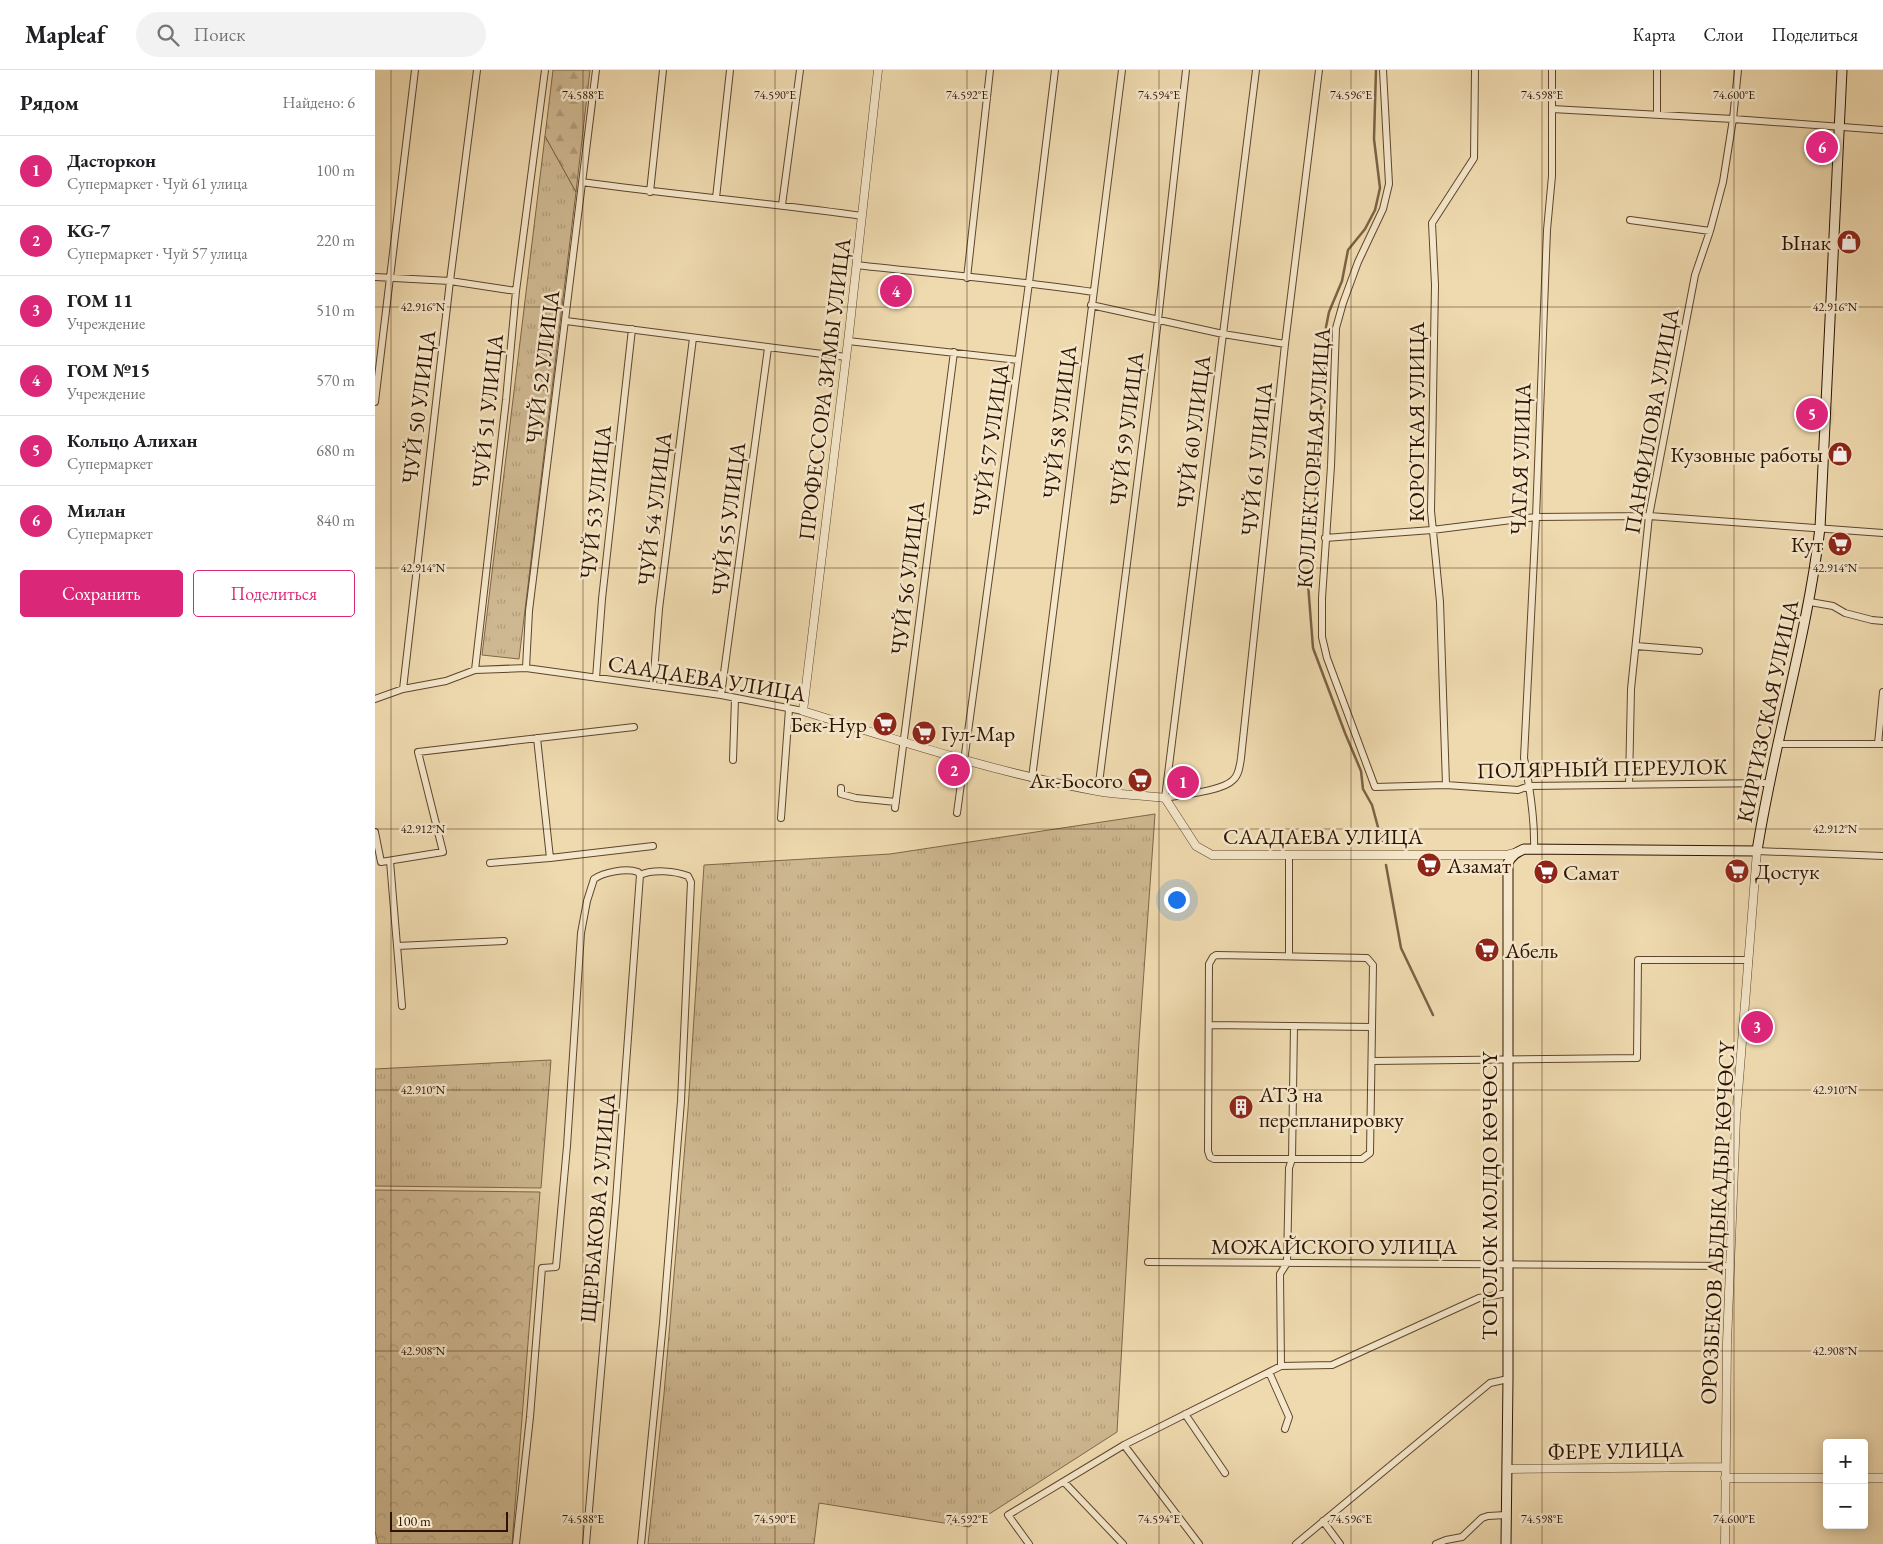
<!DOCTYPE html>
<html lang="ru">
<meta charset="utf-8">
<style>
:root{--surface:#fff;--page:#f2f2f2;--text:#202124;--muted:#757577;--line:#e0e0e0;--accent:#db2777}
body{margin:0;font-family:"EB Garamond",serif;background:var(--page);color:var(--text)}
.controls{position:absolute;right:15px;bottom:15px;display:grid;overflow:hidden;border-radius:5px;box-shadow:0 2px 12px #0003}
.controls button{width:45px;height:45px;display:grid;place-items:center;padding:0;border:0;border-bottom:1px solid var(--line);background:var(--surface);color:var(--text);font:25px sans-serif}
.scale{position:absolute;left:15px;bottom:12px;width:118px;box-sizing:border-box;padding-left:5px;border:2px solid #2d1300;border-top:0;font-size:14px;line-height:18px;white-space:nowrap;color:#2d1300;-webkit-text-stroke:4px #f5e7cb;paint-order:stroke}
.you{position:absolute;left:801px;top:829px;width:18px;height:18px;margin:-12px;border:4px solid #fff;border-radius:50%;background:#1a73e8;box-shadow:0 0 0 8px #1a73e833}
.badge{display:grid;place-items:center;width:32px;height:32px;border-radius:50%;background:var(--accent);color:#fff;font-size:16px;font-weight:700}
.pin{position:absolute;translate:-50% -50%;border:2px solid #fff;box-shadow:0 1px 5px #0006}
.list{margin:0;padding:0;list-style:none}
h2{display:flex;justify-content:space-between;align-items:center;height:65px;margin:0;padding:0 20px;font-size:21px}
h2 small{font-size:16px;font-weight:400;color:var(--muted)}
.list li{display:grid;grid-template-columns:32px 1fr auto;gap:15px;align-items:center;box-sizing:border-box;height:70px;padding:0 20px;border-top:1px solid var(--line)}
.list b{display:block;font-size:19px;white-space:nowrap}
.list p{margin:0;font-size:16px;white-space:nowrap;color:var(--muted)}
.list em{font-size:16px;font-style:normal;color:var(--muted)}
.actions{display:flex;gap:10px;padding:15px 20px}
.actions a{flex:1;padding:11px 0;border:1px solid var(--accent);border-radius:5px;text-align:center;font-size:18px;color:var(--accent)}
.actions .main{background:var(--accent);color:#fff}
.icon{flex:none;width:28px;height:28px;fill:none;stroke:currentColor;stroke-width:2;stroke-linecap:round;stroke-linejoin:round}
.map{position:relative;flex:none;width:1508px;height:1474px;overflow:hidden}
header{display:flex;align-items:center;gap:30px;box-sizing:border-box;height:70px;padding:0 25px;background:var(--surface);border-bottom:1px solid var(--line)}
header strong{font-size:24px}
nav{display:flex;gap:28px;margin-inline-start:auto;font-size:18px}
.search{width:350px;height:45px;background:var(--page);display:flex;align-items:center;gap:12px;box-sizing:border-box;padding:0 18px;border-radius:28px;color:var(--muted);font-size:19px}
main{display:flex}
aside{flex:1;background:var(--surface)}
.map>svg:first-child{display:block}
.grass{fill:url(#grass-tufts);stroke:#7e6648}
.forest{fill:url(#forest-firs);stroke:#7e6648}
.park{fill:url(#park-crowns);stroke:#7e6648}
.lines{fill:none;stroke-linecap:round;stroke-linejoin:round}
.stream{stroke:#7a6246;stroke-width:2.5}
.minor-casing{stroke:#5e452c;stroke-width:8}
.tertiary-casing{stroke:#5e452c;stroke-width:9}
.secondary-casing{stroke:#2d1300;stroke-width:11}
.minor{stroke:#f5e7cb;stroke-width:6}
.tertiary{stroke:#f5e7cb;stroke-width:8}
.secondary{stroke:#f5e7cb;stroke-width:9}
.ticks{fill:none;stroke:#2d1300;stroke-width:1;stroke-opacity:0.45}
.labels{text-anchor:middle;stroke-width:5;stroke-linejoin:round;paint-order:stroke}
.poi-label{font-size:22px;fill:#2d1300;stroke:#f5e7cb;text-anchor:start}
.street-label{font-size:22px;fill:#2d1300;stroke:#f5e7cb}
.ticks-label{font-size:12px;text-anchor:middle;fill:#2d1300;stroke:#f5e7cb;stroke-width:5;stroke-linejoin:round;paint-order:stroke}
</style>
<header>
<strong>Mapleaf</strong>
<div class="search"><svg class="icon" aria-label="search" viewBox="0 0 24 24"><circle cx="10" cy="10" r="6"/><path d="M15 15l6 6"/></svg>Поиск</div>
<nav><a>Карта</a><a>Слои</a><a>Поделиться</a></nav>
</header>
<main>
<aside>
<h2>Рядом<small>Найдено: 6</small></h2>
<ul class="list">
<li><span class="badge">1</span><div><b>Дасторкон</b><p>Супермаркет · Чуй 61 улица</p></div><em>100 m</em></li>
<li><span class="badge">2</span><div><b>KG-7</b><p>Супермаркет · Чуй 57 улица</p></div><em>220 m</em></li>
<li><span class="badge">3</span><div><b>ГОМ 11</b><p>Учреждение</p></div><em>510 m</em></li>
<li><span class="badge">4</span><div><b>ГОМ №15</b><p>Учреждение</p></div><em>570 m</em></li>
<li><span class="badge">5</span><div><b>Кольцо Алихан</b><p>Супермаркет</p></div><em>680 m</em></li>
<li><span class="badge">6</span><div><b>Милан</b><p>Супермаркет</p></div><em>840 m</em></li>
</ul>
<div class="actions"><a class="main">Сохранить</a><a>Поделиться</a></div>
</aside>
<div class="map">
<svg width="1508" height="1474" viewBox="0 0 1508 1474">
<defs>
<pattern id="grass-tufts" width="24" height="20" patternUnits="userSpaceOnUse" patternTransform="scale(1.25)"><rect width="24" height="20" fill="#ceb891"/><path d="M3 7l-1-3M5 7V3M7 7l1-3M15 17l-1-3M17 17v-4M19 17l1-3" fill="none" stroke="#b19d7b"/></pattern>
<pattern id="forest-firs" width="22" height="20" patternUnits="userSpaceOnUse" patternTransform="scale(1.25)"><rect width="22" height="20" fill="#ceb891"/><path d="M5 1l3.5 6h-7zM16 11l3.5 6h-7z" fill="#b19d7b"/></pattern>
<pattern id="park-crowns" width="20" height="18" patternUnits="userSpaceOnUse" patternTransform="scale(1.25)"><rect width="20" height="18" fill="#ceb891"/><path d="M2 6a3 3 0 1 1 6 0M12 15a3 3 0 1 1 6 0" fill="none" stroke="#b19d7b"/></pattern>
</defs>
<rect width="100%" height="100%" fill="#efdaaf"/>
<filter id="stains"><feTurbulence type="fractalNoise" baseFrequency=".004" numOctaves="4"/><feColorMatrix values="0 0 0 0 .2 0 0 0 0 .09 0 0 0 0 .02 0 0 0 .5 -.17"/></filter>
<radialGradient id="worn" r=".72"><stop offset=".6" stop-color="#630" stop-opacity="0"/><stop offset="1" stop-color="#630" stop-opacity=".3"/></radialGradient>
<path class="grass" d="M170,66L201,122L144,589L107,585Z
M780,744L764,972L742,1362L594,1457L444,1433L439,1474H273L289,1324L313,1039L329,795L515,784Z
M176,990L166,1118L0,1116V999Z"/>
<path class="forest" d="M178,0H215L201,122L170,66Z"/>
<path class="park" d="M0,1120L165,1122L137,1474H3L0,1461Z"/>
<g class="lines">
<path class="stream" d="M1001,0L999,69L1005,118L1000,140L990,159L973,180L967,211L954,242L951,257V294L948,310L938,470L939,491L933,514L938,578L970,663L986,701L988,719L997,735L1007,772
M1011,795L1026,878L1058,945"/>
<defs>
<path id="minor" d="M881,0L790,728C805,725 848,721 858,710C864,705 865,695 866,688L910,274L944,0
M1008,0L1014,114L1008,139L983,192L968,233L961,258L956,396L947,528V567L952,588L1000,717L1071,715L1143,720L1154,716L1394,713
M1177,39L1358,49L1508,60
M1282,44V0
M207,112C300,125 394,133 487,146
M275,122L288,0
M341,128L355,0
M407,135L425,0
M1255,150L1335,161
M481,195C560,204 639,210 718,222
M0,207L75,211L141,221
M592,208L615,0
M716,235L848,264L910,274
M191,251L471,287
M473,271L643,290
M0,332L40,0
M950,468L1057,460L1161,447L1274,446L1508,463
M1435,532L1458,536L1470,543L1497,550L1508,551
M1261,576L1324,581
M151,598L154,541L221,0
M100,600L131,330L141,221L170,0
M221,608L227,529L257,259
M278,616L284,539L318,268
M28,619L75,211L102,0
M346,625L393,278
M0,629L28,619L71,611L100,600L151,598L346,625L428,641
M162,668L175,788
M1402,674H1508
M1503,674L1508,622
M358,690L360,628
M657,708L747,0
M1254,714L1256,619L1274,446L1320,205L1335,161L1348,112L1358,49L1363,0
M1071,715L1065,532L1056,441L1060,215L1057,153L1099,88L1100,0
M466,718V724L481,728L521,732
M723,721L783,250L811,0
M520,738L579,282
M582,743L654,213L680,0
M406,748L414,639
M0,762L6,792L68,782L43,682L259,657
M1159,779C1160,748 1155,718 1149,688L1161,447L1172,160L1177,106V0
M1382,781L1508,786
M914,785V886
M15,791L27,936
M115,793L175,788L278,776
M265,805C278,799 300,801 313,806L316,812L306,1031L288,1253L266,1474
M22,876L129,871
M841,885L992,888L998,895L995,1083L987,1089H839L835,1087L833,1081L834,894L838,887Z
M834,955L997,957
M997,991L1262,988L1263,890H1374
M773,1192L1355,1196
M906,1296L905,1204L912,1193L914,1098L917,1089L919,956
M894,1302L914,1347L910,1359
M810,1344L850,1403
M749,1375L824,1474
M689,1412L748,1474
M948,1451L965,1474
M141,1474L155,1347L167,1198L181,1197L192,1076L206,863L212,831L219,809C229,802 251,798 263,802L265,805
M211,1474L241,1130L265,805
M654,1474L633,1445L749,1375L906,1296L957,1295L1104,1228L1133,1223
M921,1474L1115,1313L1133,1309
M1061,1474L1071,1470L1087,1467L1107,1448L1113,1446L1131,1445"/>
<path id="tertiary" d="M503,0L474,263L428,641C525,671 622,703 722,721C744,725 767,725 790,728L821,776L837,785H1131L1142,782
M1132,1399L1350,1397
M1350,1408H1452
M1489,1408H1508
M1350,1474L1352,1273L1361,1048L1382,781"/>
<path id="secondary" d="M1131,1474L1133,1309V793C1137,785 1142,782 1149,779L1382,781C1399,672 1432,567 1445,458L1467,0"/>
</defs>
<use href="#minor" class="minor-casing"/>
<use href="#tertiary" class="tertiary-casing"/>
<use href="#secondary" class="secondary-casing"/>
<use href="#minor" class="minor"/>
<use href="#tertiary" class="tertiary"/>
<use href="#secondary" class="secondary"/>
</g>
<path class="ticks" d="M16,0V1474M208,0V1474M400,0V1474M592,0V1474M784,0V1474M976,0V1474M1167,0V1474M1359,0V1474M0,237H1508M0,498H1508M0,759H1508M0,1020H1508M0,1281H1508"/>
<defs>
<symbol id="shop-disc" viewBox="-11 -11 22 22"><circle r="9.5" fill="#8f2418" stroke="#f5e7cb"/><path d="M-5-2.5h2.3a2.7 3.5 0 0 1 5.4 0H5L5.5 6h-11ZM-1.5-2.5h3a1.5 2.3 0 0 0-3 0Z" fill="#fff"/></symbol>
<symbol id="supermarket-disc" viewBox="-11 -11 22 22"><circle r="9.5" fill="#8f2418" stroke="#f5e7cb"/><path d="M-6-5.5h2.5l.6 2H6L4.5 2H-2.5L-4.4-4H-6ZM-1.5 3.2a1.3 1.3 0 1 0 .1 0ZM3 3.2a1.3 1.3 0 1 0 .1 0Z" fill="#fff"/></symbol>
<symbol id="building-disc" viewBox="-11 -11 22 22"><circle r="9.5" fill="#8f2418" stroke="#f5e7cb"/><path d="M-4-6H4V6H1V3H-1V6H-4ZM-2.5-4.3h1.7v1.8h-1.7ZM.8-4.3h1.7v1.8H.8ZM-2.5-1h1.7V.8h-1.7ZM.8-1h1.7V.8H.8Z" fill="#fff"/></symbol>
</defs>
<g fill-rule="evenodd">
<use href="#shop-disc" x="1460" y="158" width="28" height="28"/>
<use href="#shop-disc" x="1451" y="370" width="28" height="28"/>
<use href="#supermarket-disc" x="1451" y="460" width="28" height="28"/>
<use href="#supermarket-disc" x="496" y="640" width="28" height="28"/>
<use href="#supermarket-disc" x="535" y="649" width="28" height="28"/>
<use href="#supermarket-disc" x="751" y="696" width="28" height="28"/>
<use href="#supermarket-disc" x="1040" y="781" width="28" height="28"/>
<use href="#supermarket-disc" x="1348" y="787" width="28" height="28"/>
<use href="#supermarket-disc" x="1157" y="788" width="28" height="28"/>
<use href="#supermarket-disc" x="1098" y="866" width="28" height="28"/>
<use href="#building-disc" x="852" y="1023" width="28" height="28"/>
</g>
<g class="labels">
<g class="poi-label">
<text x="1456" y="180" text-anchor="end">Ынак</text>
<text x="1448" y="392" text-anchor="end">Кузовные работы</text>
<text x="1448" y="482" text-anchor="end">Кут</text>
<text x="492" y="662" text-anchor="end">Бек-Нур</text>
<text x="566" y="671">Гул-Мар</text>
<text x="748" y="718" text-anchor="end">Ак-Босого</text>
<text x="1072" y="803">Азамат</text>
<text x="1380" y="809">Достук</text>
<text x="1188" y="810">Самат</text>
<text x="1130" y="888">Абель</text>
<text x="884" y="1032">АТЗ на<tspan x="884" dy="25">перепланировку</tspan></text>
</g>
<g class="street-label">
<text transform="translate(167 297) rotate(-83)" y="8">ЧУЙ 52 УЛИЦА</text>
<text transform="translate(449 319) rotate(-83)" y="8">ПРОФЕССОРА ЗИМЫ УЛИЦА</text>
<text transform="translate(43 337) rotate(-83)" y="8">ЧУЙ 50 УЛИЦА</text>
<text transform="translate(112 341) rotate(-84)" y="8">ЧУЙ 51 УЛИЦА</text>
<text transform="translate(1276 351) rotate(-80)" y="8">ПАНФИЛОВА УЛИЦА</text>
<text transform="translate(684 352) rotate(-83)" y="8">ЧУЙ 58 УЛИЦА</text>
<text transform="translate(1041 352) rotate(-90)" y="8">КОРОТКАЯ УЛИЦА</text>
<text transform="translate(751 359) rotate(-83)" y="8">ЧУЙ 59 УЛИЦА</text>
<text transform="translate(818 362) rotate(-83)" y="8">ЧУЙ 60 УЛИЦА</text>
<text transform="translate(615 370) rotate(-82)" y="8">ЧУЙ 57 УЛИЦА</text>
<text transform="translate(938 388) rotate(-86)" y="8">КОЛЛЕКТОРНАЯ УЛИЦА</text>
<text transform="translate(881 389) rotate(-84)" y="8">ЧУЙ 61 УЛИЦА</text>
<text transform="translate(1145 389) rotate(-88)" y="8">ЧАГАЯ УЛИЦА</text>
<text transform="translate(220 432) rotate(-84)" y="8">ЧУЙ 53 УЛИЦА</text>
<text transform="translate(279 439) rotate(-83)" y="8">ЧУЙ 54 УЛИЦА</text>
<text transform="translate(353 449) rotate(-83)" y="8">ЧУЙ 55 УЛИЦА</text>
<text transform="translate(532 508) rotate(-83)" y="8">ЧУЙ 56 УЛИЦА</text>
<text transform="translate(332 608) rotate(9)" y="8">СААДАЕВА УЛИЦА</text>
<text transform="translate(1392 641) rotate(-78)" y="8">КИРГИЗСКАЯ УЛИЦА</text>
<text transform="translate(1227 698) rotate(-1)" y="8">ПОЛЯРНЫЙ ПЕРЕУЛОК</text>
<text x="948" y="774">СААДАЕВА УЛИЦА</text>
<text transform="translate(1114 1126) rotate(-90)" y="8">ТОГОЛОК МОЛДО КӨЧӨСҮ</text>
<text transform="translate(222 1138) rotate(-85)" y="8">ЩЕРБАКОВА 2 УЛИЦА</text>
<text transform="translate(1342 1153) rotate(-87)" y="8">ОРОЗБЕКОВ АБДЫКАДЫР КӨЧӨСҮ</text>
<text x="959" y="1184">МОЖАЙСКОГО УЛИЦА</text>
<text transform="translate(1241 1380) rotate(-1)" y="8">ФЕРЕ УЛИЦА</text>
</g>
</g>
<g class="ticks-label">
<text x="208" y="29">74.588°E</text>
<text x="400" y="29">74.590°E</text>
<text x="592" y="29">74.592°E</text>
<text x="784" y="29">74.594°E</text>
<text x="976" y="29">74.596°E</text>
<text x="1167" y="29">74.598°E</text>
<text x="1359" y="29">74.600°E</text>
<text x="48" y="241">42.916°N</text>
<text x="1460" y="241">42.916°N</text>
<text x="48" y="502">42.914°N</text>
<text x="1460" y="502">42.914°N</text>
<text x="48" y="763">42.912°N</text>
<text x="1460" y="763">42.912°N</text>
<text x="48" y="1024">42.910°N</text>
<text x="1460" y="1024">42.910°N</text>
<text x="48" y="1285">42.908°N</text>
<text x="1460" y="1285">42.908°N</text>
<text x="208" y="1453">74.588°E</text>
<text x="400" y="1453">74.590°E</text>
<text x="592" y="1453">74.592°E</text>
<text x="784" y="1453">74.594°E</text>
<text x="976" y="1453">74.596°E</text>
<text x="1167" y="1453">74.598°E</text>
<text x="1359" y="1453">74.600°E</text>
</g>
<rect width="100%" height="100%" filter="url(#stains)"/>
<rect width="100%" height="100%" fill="url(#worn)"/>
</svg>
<div class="controls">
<button>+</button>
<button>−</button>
</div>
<div class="scale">100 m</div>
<div class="you"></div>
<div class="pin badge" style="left:808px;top:712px">1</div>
<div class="pin badge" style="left:579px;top:700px">2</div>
<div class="pin badge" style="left:1382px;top:957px">3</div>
<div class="pin badge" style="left:521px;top:221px">4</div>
<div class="pin badge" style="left:1437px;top:344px">5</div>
<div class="pin badge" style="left:1447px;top:77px">6</div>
</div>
</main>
